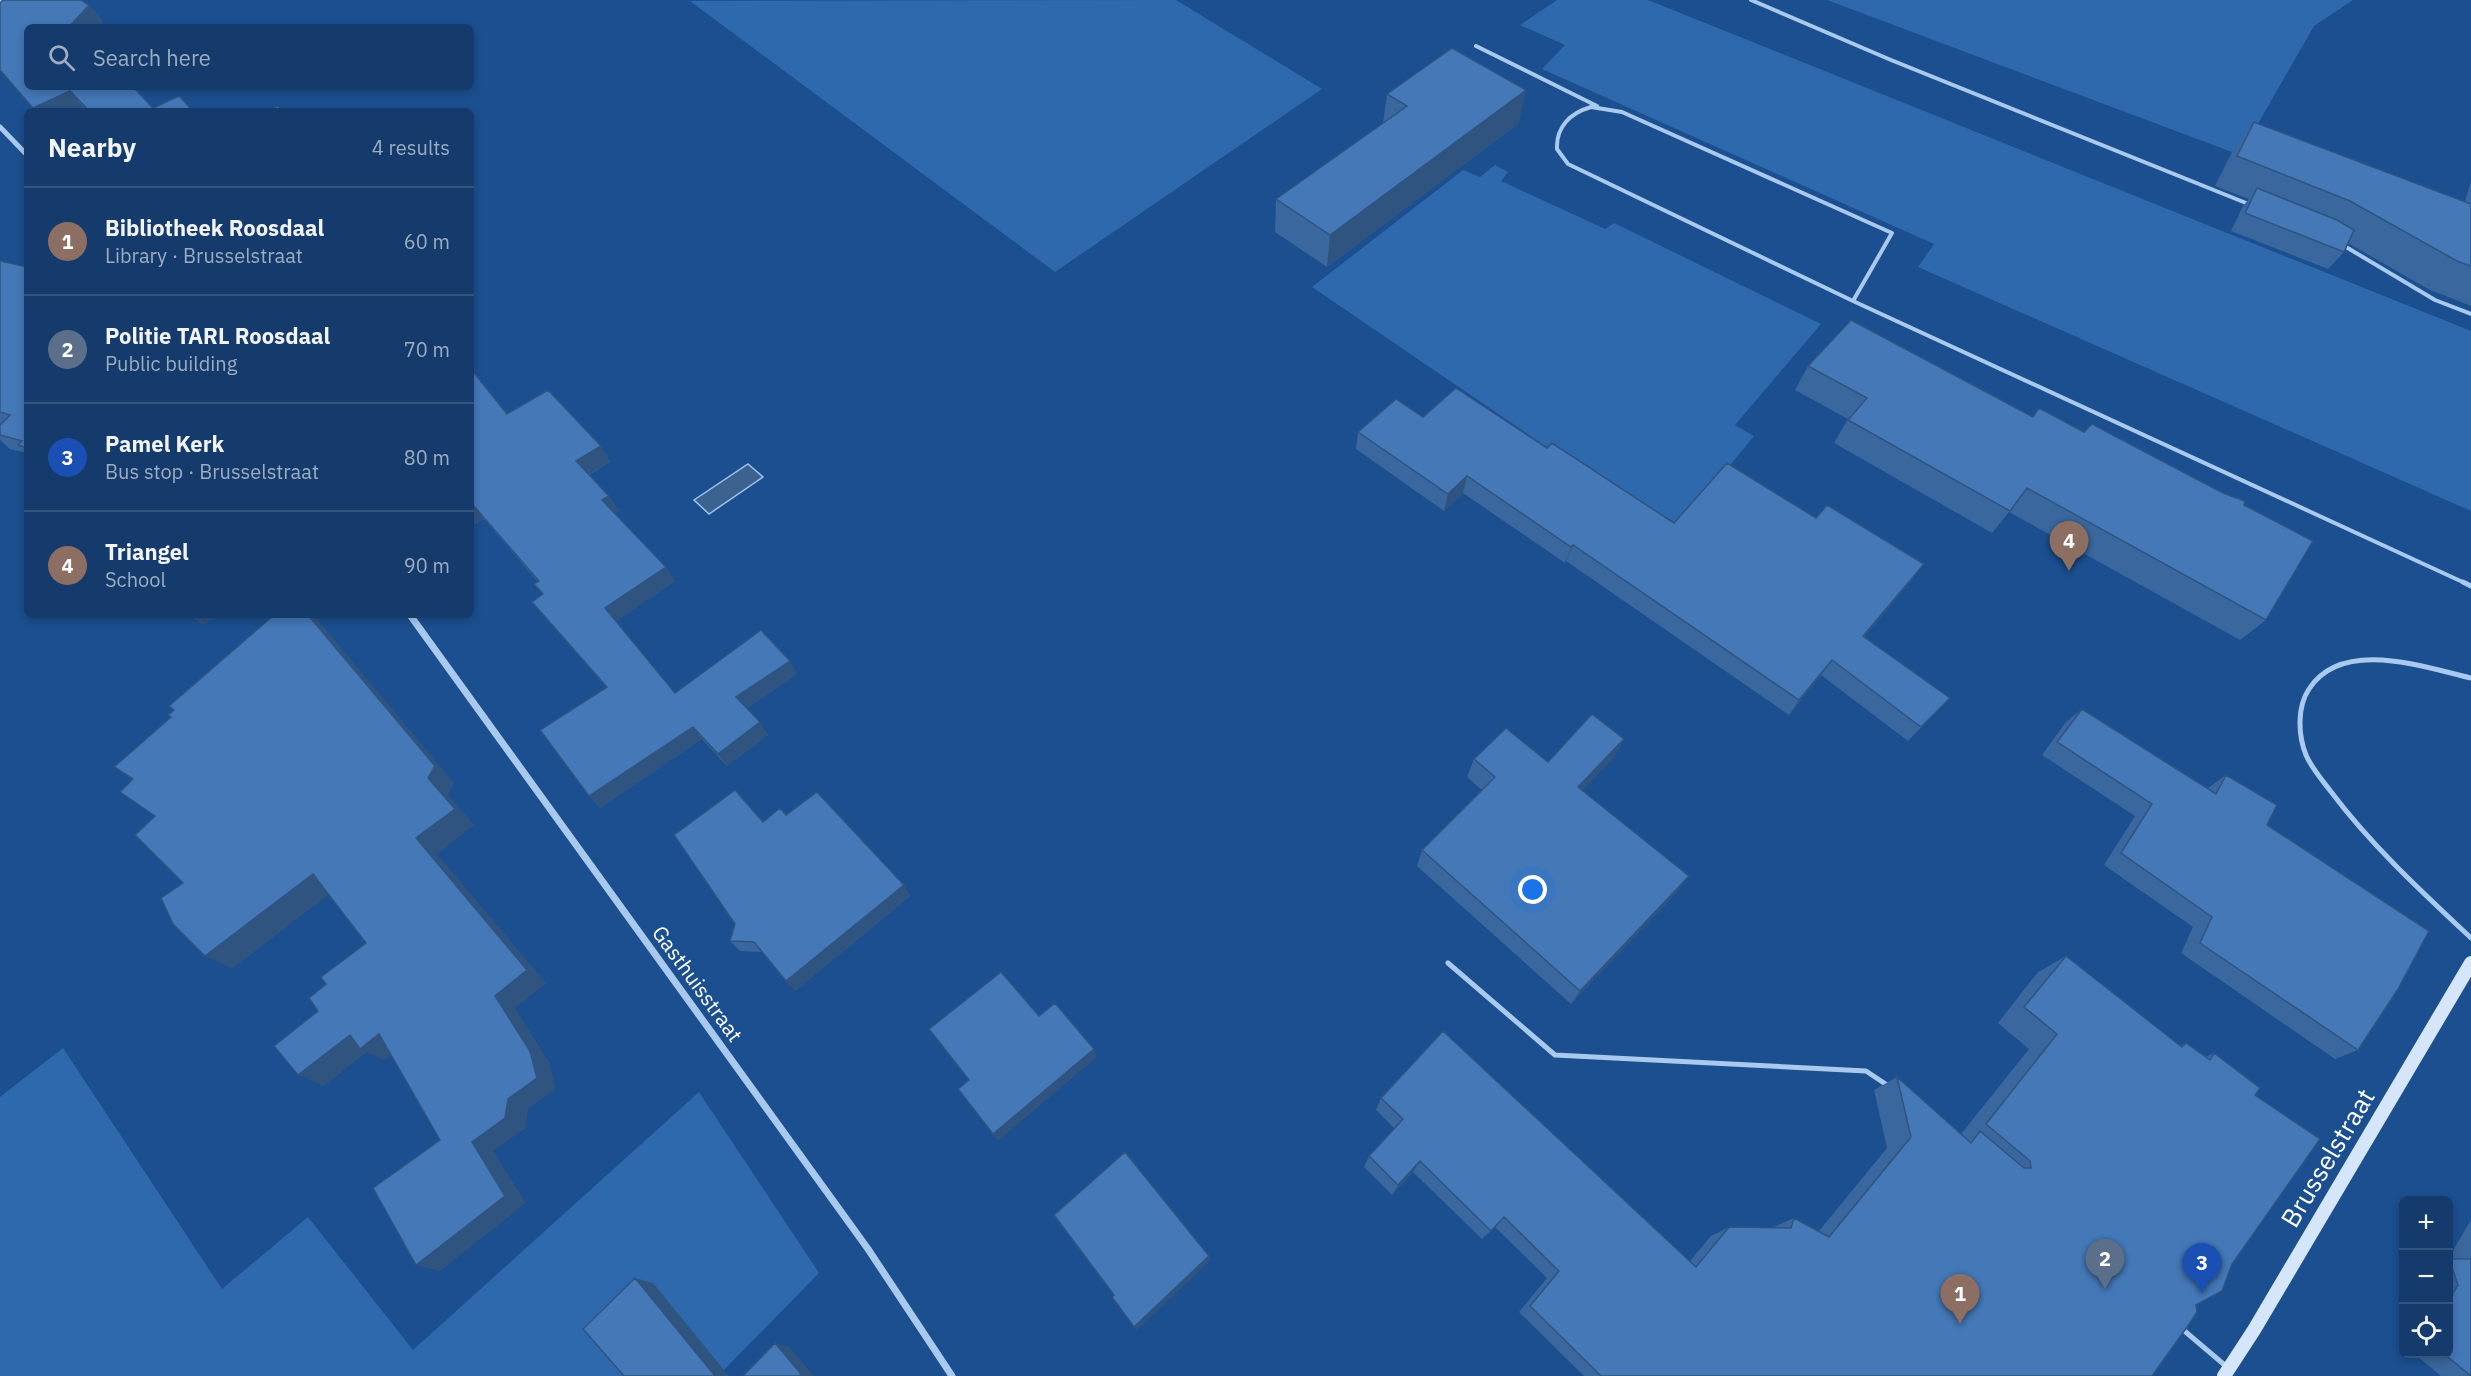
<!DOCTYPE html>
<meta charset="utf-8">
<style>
:root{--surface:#143b6b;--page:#214673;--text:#f1f3f6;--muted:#9dadc1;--line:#33557e;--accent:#ffd166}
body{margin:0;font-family:"IBM Plex Sans",sans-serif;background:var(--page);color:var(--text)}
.controls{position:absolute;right:18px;bottom:18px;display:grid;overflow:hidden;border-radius:9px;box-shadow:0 3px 9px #0003}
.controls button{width:54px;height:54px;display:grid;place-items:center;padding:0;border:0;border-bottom:2px solid var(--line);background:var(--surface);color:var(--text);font:30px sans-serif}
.you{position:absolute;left:1533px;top:890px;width:21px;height:21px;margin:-15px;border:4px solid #fff;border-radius:50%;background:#1a73e8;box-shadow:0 0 0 9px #1a73e833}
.badge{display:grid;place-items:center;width:39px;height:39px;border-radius:50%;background:var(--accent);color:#fff;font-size:20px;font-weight:700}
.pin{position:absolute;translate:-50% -50px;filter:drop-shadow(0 2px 3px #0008)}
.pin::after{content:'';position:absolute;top:32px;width:21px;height:18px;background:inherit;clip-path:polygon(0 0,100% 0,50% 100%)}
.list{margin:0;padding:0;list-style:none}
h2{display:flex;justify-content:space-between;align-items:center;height:78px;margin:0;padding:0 24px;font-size:26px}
h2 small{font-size:20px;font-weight:400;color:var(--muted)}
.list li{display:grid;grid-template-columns:39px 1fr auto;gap:18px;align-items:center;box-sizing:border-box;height:108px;padding:0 24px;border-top:2px solid var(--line)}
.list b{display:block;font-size:22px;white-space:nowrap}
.list p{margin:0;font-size:20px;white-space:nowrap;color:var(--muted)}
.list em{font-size:20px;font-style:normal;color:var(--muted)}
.icon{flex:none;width:33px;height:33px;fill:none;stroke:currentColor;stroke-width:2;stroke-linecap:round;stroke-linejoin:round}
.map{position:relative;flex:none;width:2471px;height:1376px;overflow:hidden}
.search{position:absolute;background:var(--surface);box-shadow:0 3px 9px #0003;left:24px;top:24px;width:450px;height:66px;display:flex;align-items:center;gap:15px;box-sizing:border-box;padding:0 21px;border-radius:9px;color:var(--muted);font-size:22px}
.panel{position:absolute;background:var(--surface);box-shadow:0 3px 9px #0003;left:24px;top:108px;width:450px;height:510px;border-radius:9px}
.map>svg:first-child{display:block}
.green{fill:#2e69ad}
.water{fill:#3c6290;stroke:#9cc4f0;stroke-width:1.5}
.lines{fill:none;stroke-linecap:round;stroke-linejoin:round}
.lane-far1{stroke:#a9c9ee;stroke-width:4}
.lane{stroke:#a9c9ee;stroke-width:5}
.street-far1{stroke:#a9c9ee;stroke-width:5}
.street{stroke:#a9c9ee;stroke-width:7}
.secondary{stroke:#d6e6fa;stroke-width:14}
.wall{fill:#3a679d}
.shaded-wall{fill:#305480}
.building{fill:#4478b7;stroke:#305480;stroke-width:1.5}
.labels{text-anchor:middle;stroke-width:5;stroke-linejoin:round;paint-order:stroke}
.street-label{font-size:21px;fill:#fff;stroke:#1b4f8f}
.near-street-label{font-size:26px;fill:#fff;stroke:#1b4f8f}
</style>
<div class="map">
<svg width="2471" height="1376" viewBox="0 0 2471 1376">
<rect width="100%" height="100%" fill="#1b4f8f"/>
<path class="green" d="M1176,0L1322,89L1055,272L690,1Z
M1557,0H1648L2471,331V511L1918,267L1934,244L1542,69L1565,45L1520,25Z
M1827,0H2353L2314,26L2240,155Z
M1495,165L1508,172L1501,181L1605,229L1614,223L1821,324L1735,425L1754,436L1718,480L1670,531L1312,287L1463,170L1480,177Z
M63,1048L222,1289L308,1217L413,1350L699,1092L819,1273L718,1376H0V1097Z"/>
<path class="water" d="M748,464L763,477L709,514L694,500Z"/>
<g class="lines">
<path class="lane-far1" d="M1751,0L1891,60L2251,205
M1476,46L1597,106
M1591,107L1622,112L1892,233L1853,301L1568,164L1557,149C1556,127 1570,113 1591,107Z
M2341,244L2435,300L2471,314
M1853,301L2467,584"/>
<path class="lane" d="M2463,582L2471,586
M2471,678C2423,667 2342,638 2309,689C2297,707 2298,735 2306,755C2312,769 2323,781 2332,793C2372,846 2422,892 2471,938
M1448,963L1555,1055L1866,1071L1890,1087
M2181,1328L2227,1367"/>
<path class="street-far1" d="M0,3L3,0
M0,127L27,155"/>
<path class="street" d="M410,615L868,1249L952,1376"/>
<path class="secondary" d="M2224,1376L2254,1330L2471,963"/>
</g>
<path class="wall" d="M3,0H81L89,5L103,22L98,27H27V87H133L153,108L179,96L193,111H87L84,108L79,111H36L0,70V3Z
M1387,94L1519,123L1327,267L1275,232L1276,199L1383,123Z
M2254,122L2465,202L2471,181V306L2428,289L2348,243L2344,252L2328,269L2231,231L2243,206L2249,199L2215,186L2232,152Z
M0,261L27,267V453L10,449L0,440V425L1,424H0Z
M1808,366L2032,417L2039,408L2084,432L2244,505L2266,620L2240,640L2009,512L1992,533L1834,443L1848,419L1795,390Z
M471,369L507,414L601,446L610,462L589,475L619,510L615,513L675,581L616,621L675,693L797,674L747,708L768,735L727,766L702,739L600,808L589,796L606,687L532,602L543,595L534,584L538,582L484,519L475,524L471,520Z
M1423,417L1547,448L1674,523L1911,581L1864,637L1950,698L1908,741L1821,675L1789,715L1566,561L1565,563L1463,493L1444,511L1356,449L1358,432Z
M2082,709L2208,788L2226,775L2267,825L2358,1050L2335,1059L2181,953L2193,927L2104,865L2135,816L2042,755L2066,722Z
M1624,739L1614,757L1582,790L1677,892L1571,1004L1417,866L1422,850L1482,790L1467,777L1474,759L1548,762Z
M786,815L910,896L795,991L762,952L740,951L730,941L763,822Z
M2066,956L2180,1046L2186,1043L2205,1057L2214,1053L2255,1095L2196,1305L2152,1376H1584L1519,1312L1547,1278L1495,1227L1482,1239L1413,1172L1392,1195L1364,1167L1369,1156L1394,1128L1376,1110L1381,1098L1690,1261L1711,1236L1729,1227L1774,1228V1227L1794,1218L1819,1231L1887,1148L1874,1090L1897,1077L1961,1134L2029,1049L1998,1023L2038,972Z
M2471,1220V1376H2441L2413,1353H2448V1259Z
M2403,1334V1346L2399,1342Z"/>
<path class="shaded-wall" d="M89,5L103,22L98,27H69Z
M1526,90L1519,123L1327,267L1330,235Z
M70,91L84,108L79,111H36L33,108Z
M601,446L610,462L586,476L576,461Z
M1467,476L1463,493L1444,511L1448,494Z
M609,496L619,510L612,515L602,500Z
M472,504L484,519L475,524L471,519V505Z
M1573,545L1566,561L1565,563L1571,547Z
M1924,564L1911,581L1851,652L1863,636Z
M666,567L675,581L615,622L605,608Z
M190,615H219L203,625Z
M308,615H312L318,620L454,783L448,795L474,825L437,854L546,983L515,1008L549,1062L556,1088L528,1109L526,1128L493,1151L526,1203L440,1271L416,1265L472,1142L495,996L416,838Z
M1832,660L1821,675L1789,715L1799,700Z
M790,661L797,674L745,710L736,697Z
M760,722L768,735L727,766L718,754Z
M693,727L702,739L600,808L589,796Z
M1624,739L1614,757L1569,805L1578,787Z
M313,874L336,889L232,969L205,956Z
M1689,876L1677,892L1571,1004L1580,991Z
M904,885L910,896L795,991L786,981Z
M379,1034L402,1045L384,1060L367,1052L324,1086L298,1075L350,1035Z
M1094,1049L1097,1057L998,1141L993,1134Z
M1420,1161L1413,1172L1392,1195L1398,1185Z
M1209,1256L1210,1261L1137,1330L1134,1327Z
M635,1278L653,1283L729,1376H715Z
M775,1343L789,1347L814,1376H799Z"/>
<path class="building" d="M3,0H81L89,5L69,27H27V87H133L153,108L179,96L193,111H89L70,91L33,108L0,70V3Z
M1452,48L1526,90L1330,235L1276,199L1407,106L1387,94Z
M278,106L283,111H267Z
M2254,122L2471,204V266L2457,261L2350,201L2237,156Z
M2257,188L2337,220L2354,230L2344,252L2245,213Z
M0,261L27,267V448L18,445L22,441L0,435V425L10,415L0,412Z
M1851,320L2033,417L2039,408L2084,432L2092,424L2223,493L2245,501L2244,505L2313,541L2266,620L2027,488L2010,511L1848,420L1867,398L1808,366Z
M471,369L507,414L548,390L601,446L576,461L609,496L602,500L666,567L605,608L675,693L761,630L790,661L736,697L760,722L718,754L693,727L589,796L540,730L607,687L532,602L543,594L534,584L539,581L472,504L471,505Z
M1456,388L1547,448L1552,443L1674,523L1727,463L1816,518L1827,505L1924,564L1863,636L1950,698L1921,727L1832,660L1799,700L1573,545L1571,547L1467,476L1448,494L1358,432L1396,399L1423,417Z
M274,615H308L435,766L428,778L455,809L416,838L527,970L495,996L530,1051L537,1078L508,1099L505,1118L472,1142L505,1196L416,1265L373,1188L440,1140L379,1034L360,1049L350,1035L298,1075L274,1046L318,1011L309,998L326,984L321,977L366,943L313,874L205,956L173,924L161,898L183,883L135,835L155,816L120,792L133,779L114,767L171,717L168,715L174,710L169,706Z
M2082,709L2216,794L2226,775L2277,805L2267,825L2429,931L2398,989L2358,1050L2200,943L2212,917L2121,853L2152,804L2057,742Z
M1592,714L1624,739L1578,787L1689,876L1580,991L1422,850L1495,777L1474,759L1506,728L1548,762Z
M735,790L763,822L780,808L786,815L817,792L904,885L786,981L754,942L730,941L735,924L674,835Z
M2066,956L2182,1047L2186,1043L2210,1060L2214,1053L2260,1088L2255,1095L2320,1139L2232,1264L2222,1291L2196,1305L2197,1312L2192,1320L2152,1376H1601L1530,1306L1559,1271L1504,1217L1491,1231L1420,1161L1398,1185L1369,1156L1403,1119L1381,1098L1443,1031L1696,1267L1729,1227L1791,1228L1794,1218L1829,1237L1911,1137L1897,1077L1971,1143L1980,1131L2024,1168H2031L2030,1161L1986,1124L2057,1034L2024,1007Z
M1001,972L1039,1016L1055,1003L1094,1049L993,1134L958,1089L969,1080L929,1029Z
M1125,1152L1209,1256L1134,1327L1112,1297L1114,1295L1054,1215Z
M2449,1259H2471V1376L2443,1353H2448V1301L2458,1285Z
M635,1278L715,1376H624L583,1329Z
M775,1343L801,1374L799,1376H743Z"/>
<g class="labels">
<g class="street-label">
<text transform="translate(697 984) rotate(54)" y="7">Gasthuisstraat</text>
</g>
<g class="near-street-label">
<text transform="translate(2328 1158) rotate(-59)" y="9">Brusselstraat</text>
</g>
</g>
</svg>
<div class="controls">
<button>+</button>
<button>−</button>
<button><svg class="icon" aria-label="locate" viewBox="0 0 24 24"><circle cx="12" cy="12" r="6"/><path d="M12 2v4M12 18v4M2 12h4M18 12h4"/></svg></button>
</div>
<div class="you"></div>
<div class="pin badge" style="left:1960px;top:1324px;background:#8d6e63">1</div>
<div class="pin badge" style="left:2105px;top:1289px;background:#5c6f8a">2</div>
<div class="pin badge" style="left:2202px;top:1293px;background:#1a4fb4">3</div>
<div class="pin badge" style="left:2069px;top:571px;background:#8d6e63">4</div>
<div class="search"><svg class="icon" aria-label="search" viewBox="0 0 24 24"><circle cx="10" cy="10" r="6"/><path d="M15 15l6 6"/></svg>Search here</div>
<section class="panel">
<h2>Nearby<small>4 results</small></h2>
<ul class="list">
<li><span class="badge" style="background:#8d6e63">1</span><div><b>Bibliotheek Roosdaal</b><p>Library · Brusselstraat</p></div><em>60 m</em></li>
<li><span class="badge" style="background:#5c6f8a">2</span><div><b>Politie TARL Roosdaal</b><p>Public building</p></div><em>70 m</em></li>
<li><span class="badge" style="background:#1a4fb4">3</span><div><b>Pamel Kerk</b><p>Bus stop · Brusselstraat</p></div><em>80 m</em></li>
<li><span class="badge" style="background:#8d6e63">4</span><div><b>Triangel</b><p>School</p></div><em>90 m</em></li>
</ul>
</section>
</div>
